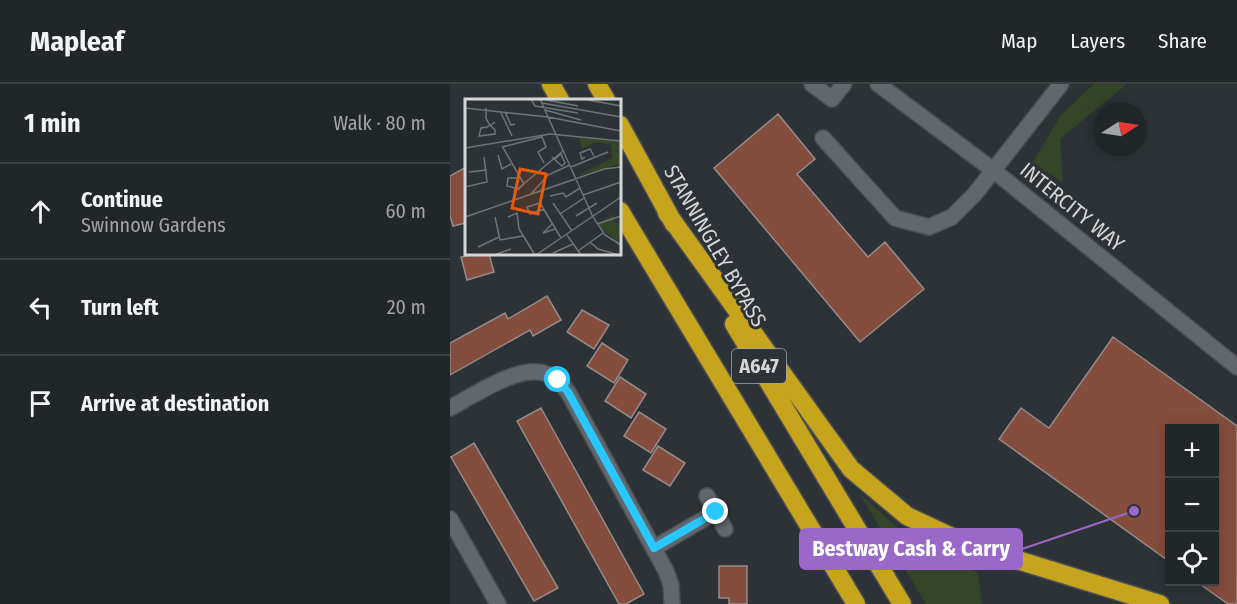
<!DOCTYPE html>
<meta charset="utf-8">
<style>
:root{--surface:#212628;--page:#292e30;--text:#f1f3f6;--muted:#a2a5a8;--line:#3e4345}
body{margin:0;font-family:"Fira Sans Condensed",sans-serif;background:var(--page);color:var(--text)}
.controls{position:absolute;right:18px;bottom:18px;display:grid;overflow:hidden;border-radius:0px;box-shadow:0 3px 15px #0003}
.controls button{width:54px;height:54px;display:grid;place-items:center;padding:0;border:0;border-bottom:2px solid var(--line);background:var(--surface);color:var(--text);font:30px sans-serif}
.compass{position:absolute;left:643px;top:18px;width:54px;height:54px;border-radius:50%;background:var(--surface);box-shadow:0 3px 15px #0003;rotate:78deg}
.stop{position:absolute;width:18px;height:18px;margin:-14px;border:4px solid #28c8ff;border-radius:50%;background:#fff}
.stop.end{background:#28c8ff;border-color:#fff;box-shadow:0 2px 6px #0008}
.list{margin:0;padding:0;list-style:none}
h2{display:flex;justify-content:space-between;align-items:center;height:78px;margin:0;padding:0 24px;font-size:26px}
h2 small{font-size:20px;font-weight:400;color:var(--muted)}
.list li{display:grid;grid-template-columns:39px 1fr auto;gap:18px;align-items:center;box-sizing:border-box;height:96px;padding:0 24px;border-top:2px solid var(--line)}
.list b{display:block;font-size:22px;white-space:nowrap}
.list p{margin:0;font-size:20px;white-space:nowrap;color:var(--muted)}
.list em{font-size:20px;font-style:normal;color:var(--muted)}
.icon{flex:none;width:33px;height:33px;fill:none;stroke:currentColor;stroke-width:2;stroke-linecap:round;stroke-linejoin:round}
.map{position:relative;flex:none;width:787px;height:520px;overflow:hidden}
header{display:flex;align-items:center;gap:36px;box-sizing:border-box;height:84px;padding:0 30px;background:var(--surface);border-bottom:2px solid var(--line)}
header strong{font-size:28px}
nav{display:flex;gap:33px;margin-inline-start:auto;font-size:21px}
main{display:flex}
aside{flex:1;background:var(--surface)}
.map>svg:first-child{display:block}
.green{fill:#354528}
.building{fill:#844d3e;stroke:#958c8a;stroke-width:1.5}
.lines{fill:none;stroke-linecap:round;stroke-linejoin:round}
.minor-casing{stroke:#4a4e52;stroke-width:18}
.highway-casing{stroke:#4a4e52;stroke-width:21}
.minor{stroke:#61676c;stroke-width:15}
.highway{stroke:#c6a41b;stroke-width:18}
.route{stroke:#28c8ff;stroke-width:8}
.labels{text-anchor:middle;stroke-width:6;stroke-linejoin:round;paint-order:stroke}
.shield{fill:#2c3236;stroke:#a2a6a9;stroke-width:1.5}
.shield-label{font-size:20px;font-weight:bold;fill:#d4d7da}
.street-label{font-size:21px;fill:#d4d7da;stroke:#2c3236}
.inset-road{fill:none;stroke:#6f7478;stroke-width:1.5}
.view{fill:#e8590c;fill-opacity:0.15;stroke:#e8590c;stroke-width:3}
.inset-edge{fill:none;stroke:#d4d7da;stroke-width:3}
.leader{fill:none;stroke:#9a68c8;stroke-width:2}
.callout-dot{fill:#9a68c8;stroke:#2c3236;stroke-width:2}
.callout{fill:#9a68c8;stroke:#9a68c8;stroke-width:2}
.callout-label{font-size:22px;text-anchor:middle;font-weight:bold;fill:#fff}
</style>
<header>
<strong>Mapleaf</strong>
<nav><a>Map</a><a>Layers</a><a>Share</a></nav>
</header>
<main>
<aside>
<h2>1 min<small>Walk · 80 m</small></h2>
<ul class="list">
<li><svg class="icon" aria-label="ahead" viewBox="0 0 24 24"><path d="M12 20V5M6 11l6-6 6 6"/></svg><div><b>Continue</b><p>Swinnow Gardens</p></div><em>60 m</em></li>
<li><svg class="icon" aria-label="left" viewBox="0 0 24 24"><path d="M17 20v-9H6M10 6l-5 5 5 5"/></svg><div><b>Turn left</b></div><em>20 m</em></li>
<li><svg class="icon" aria-label="arrive" viewBox="0 0 24 24"><path d="M6 21V4h12l-3 4 3 4H6"/></svg><div><b>Arrive at destination</b></div></li>
</ul>
</aside>
<div class="map">
<svg width="787" height="520" viewBox="0 0 787 520">
<rect width="100%" height="100%" fill="#2c3236"/>
<path class="green" d="M644,0H677L610,55L613,99L583,78L611,31Z
M410,410L456,451L528,489L532,520H476Z"/>
<path class="building" d="M328,30L365,75L347,90L418,173L435,158L474,205L410,258L264,84Z
M16,83V139L3,142L0,132V92Z
M24,170H39L44,188L17,196L11,173Z
M97,212L111,236L83,252L80,246L0,291V259L55,229L58,235Z
M132,226L159,241L144,265L117,248Z
M663,253L787,342V520H778L747,498H765V345H720V478L549,355L571,324L599,344Z
M152,259L178,276L164,299L137,282Z
M170,293L196,310L181,334L155,317Z
M91,324L194,510L176,520H169L67,337Z
M189,328L216,345L201,369L174,352Z
M24,359L108,504L84,517L1,373Z
M208,362L235,379L220,402L193,386Z
M269,482H297V520H279V514H269Z"/>
<g class="lines">
<defs>
<path id="minor" d="M362,0L382,15L394,0
M428,0L543,86L787,283
M373,54L445,134L479,143L502,133L524,111L611,0
M0,324C23,312 70,279 97,290C106,293 112,300 118,308L216,487L221,501L222,520
M257,412L275,445
M0,435L48,520
M204,464L266,428"/>
<path id="highway" d="M101,0L110,16
M147,0L156,16
M170,41L224,140
M170,127L406,520
M217,129L401,385L457,432L519,461L710,520
M284,240L452,520"/>
</defs>
<use href="#minor" class="minor-casing"/>
<use href="#highway" class="highway-casing"/>
<use href="#minor" class="minor"/>
<use href="#highway" class="highway"/>
</g>
<g class="lines">
<path class="route" d="M108,296L118,308L204,464L266,428"/>
</g>
<g class="labels">
<rect class="shield" x="282" y="265" width="54" height="34" rx="4.5"/>
<g class="shield-label">
<text x="309" y="289">A647</text>
</g>
<g class="street-label">
<text transform="translate(622 123) rotate(39)" y="7">INTERCITY WAY</text>
<text transform="translate(265 162) rotate(60)" y="7">STANNINGLEY BYPASS</text>
</g>
</g>
<g transform="translate(15 15)">
<rect width="156" height="156" fill="#2c3236"/>
<path d="M92,35L156,43V65L111,77L147,59L146,46L131,43L117,50L114,39ZM149,115L150,124L156,123L153,144L132,125Z" fill="#354528"/>
<path class="inset-road" d="M66,0L70,7L113,14M75,0L83,18M82,1L113,7M123,1L156,7M77,4L156,18M0,9L83,18M21,9V19L23,23L25,26L30,31V35L14,37L16,29L22,28L25,26H26L30,23M80,11L116,21M35,12L47,37M40,13L46,26L50,25M83,18L128,118L140,136L156,146M83,18L156,32M37,47L59,85L53,91M37,48L77,38L81,48L73,53L79,64M0,49L85,35L156,42M33,56L37,70L46,65M87,58L97,67L100,64L96,55L90,60M120,58L117,60L115,54L125,50L129,57M106,68L143,53M4,73L22,71M0,88L22,83L19,58M50,89L42,87L43,79H53M49,93L98,52M66,95L83,76L105,66M118,96L156,83M85,97L98,94L101,98L115,89M88,104L107,132M79,110L65,115L62,108L75,104L96,139M95,115L119,99M111,117L132,104M0,118L139,70L156,68M30,118L35,141L58,137M43,118L52,114L54,130L70,156M87,125L78,134L90,130M132,125L156,117M102,136L116,156M125,143L133,150L154,156M13,148L34,138M113,152L138,134M88,154L108,145M29,156L46,150M71,156L156,98"/>
<path class="view" d="M55,70L81,75L73,115L47,109Z"/>
<rect width="156" height="156" class="inset-edge"/>
</g>
<path class="leader" d="M684 427L572 465"/>
<circle class="callout-dot" cx="684" cy="427" r="6"/>
<rect class="callout" x="350" y="445" width="222" height="40" rx="6"/>
<g class="callout-label">
<text x="461" y="472">Bestway Cash &amp; Carry</text>
</g>
</svg>
<div class="controls">
<button>+</button>
<button>−</button>
<button><svg class="icon" aria-label="locate" viewBox="0 0 24 24"><circle cx="12" cy="12" r="6"/><path d="M12 2v4M12 18v4M2 12h4M18 12h4"/></svg></button>
</div>
<svg class="compass" viewBox="-18 -18 36 36"><path d="M0-13l5 13h-10z" fill="#e53935"/><path d="M0 13l5-13h-10z" fill="#a2a5a8"/></svg>
<div class="stop" style="left:108px;top:296px"></div>
<div class="stop end" style="left:266px;top:428px"></div>
</div>
</main>
